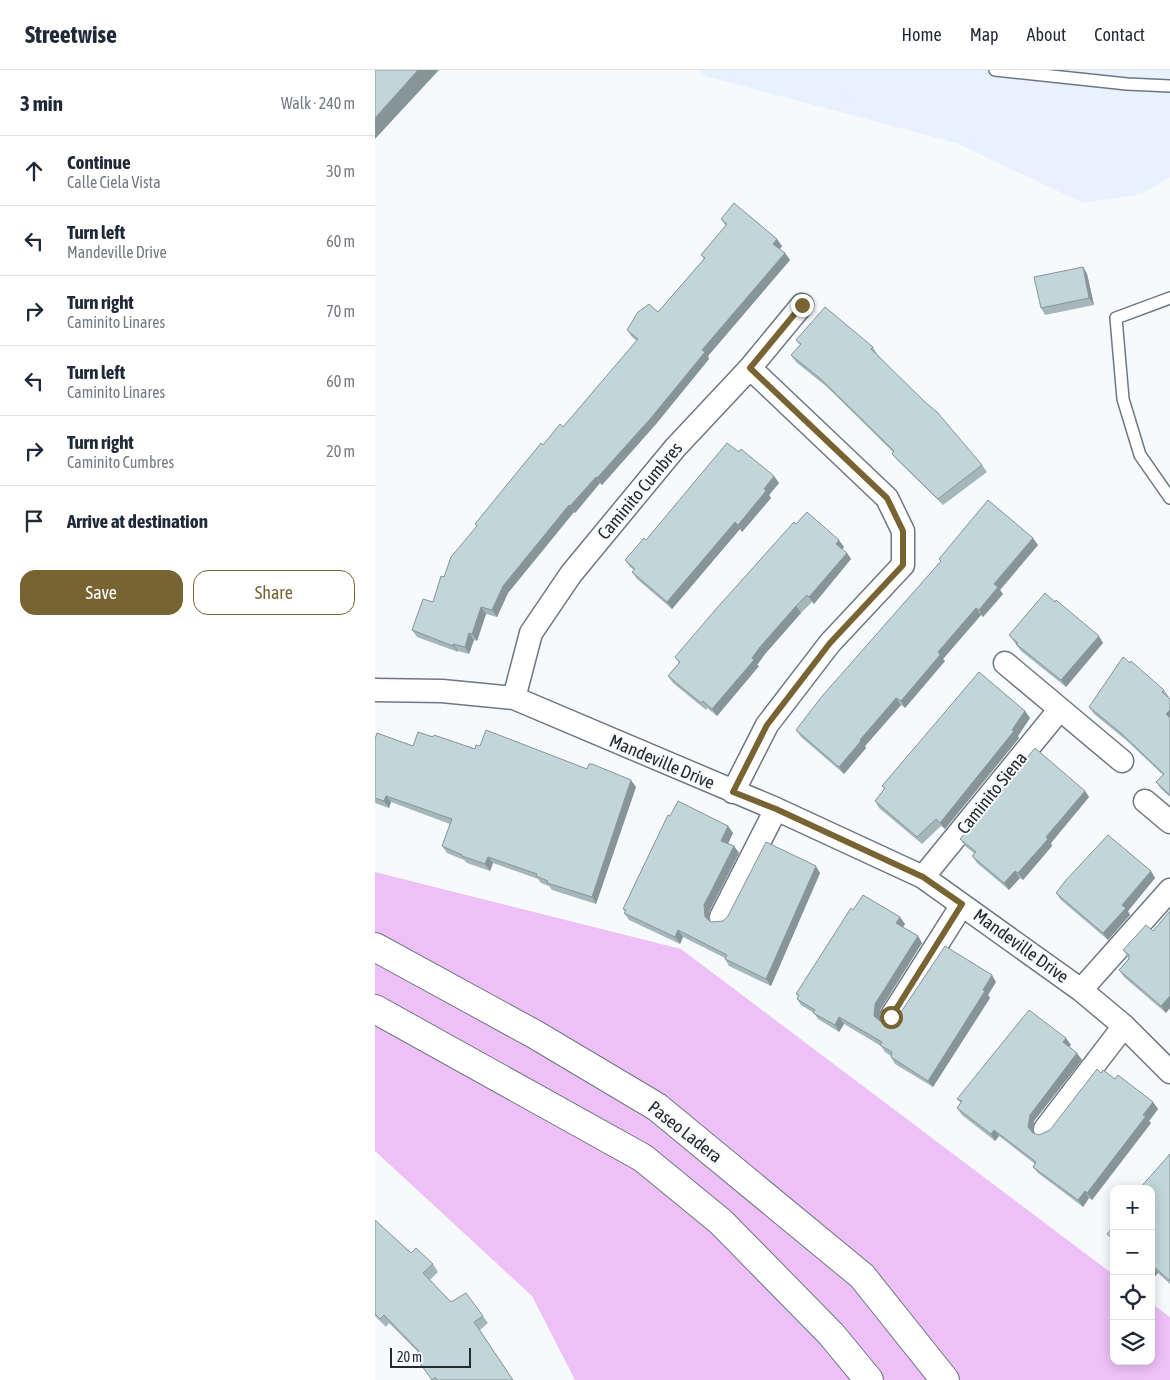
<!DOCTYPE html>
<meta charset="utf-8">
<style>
:root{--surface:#fff;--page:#f2f2f3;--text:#1f2937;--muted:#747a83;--line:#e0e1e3;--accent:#786332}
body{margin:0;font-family:"Asap Condensed",sans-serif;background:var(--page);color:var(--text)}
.controls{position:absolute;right:15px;bottom:15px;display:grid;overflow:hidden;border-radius:10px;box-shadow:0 2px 12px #0003}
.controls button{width:45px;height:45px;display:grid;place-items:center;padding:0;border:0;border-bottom:1px solid var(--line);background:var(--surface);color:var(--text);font:25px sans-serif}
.scale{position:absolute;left:15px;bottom:12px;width:81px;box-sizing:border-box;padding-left:5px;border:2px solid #252a2f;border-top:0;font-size:14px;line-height:18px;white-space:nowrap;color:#252a2f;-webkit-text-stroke:4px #f7fafc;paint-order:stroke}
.stop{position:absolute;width:15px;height:15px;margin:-11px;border:4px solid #786332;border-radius:50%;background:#fff}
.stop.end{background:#786332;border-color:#fff;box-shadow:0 1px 5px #0008}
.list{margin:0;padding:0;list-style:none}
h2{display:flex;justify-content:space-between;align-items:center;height:65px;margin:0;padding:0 20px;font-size:21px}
h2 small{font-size:16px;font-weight:400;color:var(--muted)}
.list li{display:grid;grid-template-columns:32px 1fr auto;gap:15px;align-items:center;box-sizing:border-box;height:70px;padding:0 20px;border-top:1px solid var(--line)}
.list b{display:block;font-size:19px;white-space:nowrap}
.list p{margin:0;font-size:16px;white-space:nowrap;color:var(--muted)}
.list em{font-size:16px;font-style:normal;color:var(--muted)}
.actions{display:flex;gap:10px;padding:15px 20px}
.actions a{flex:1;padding:11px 0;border:1px solid var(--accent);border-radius:15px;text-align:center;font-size:18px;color:var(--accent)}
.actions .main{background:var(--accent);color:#fff}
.icon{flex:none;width:28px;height:28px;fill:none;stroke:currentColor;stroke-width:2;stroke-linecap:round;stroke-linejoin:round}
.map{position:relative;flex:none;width:795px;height:1310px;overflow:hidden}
header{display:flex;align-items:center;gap:30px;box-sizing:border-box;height:70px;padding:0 25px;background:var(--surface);border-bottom:1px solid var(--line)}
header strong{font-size:24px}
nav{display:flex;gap:28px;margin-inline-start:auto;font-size:18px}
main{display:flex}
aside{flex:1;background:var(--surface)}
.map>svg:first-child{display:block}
.built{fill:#e8f2fe}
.green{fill:#edc1f7}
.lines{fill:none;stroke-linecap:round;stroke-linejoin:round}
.service-casing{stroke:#6d7783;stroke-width:14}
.minor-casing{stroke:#6d7783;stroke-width:25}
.secondary-casing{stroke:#6d7783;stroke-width:30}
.service{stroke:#fff;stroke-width:11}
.minor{stroke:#fff;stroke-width:22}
.secondary{stroke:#fff;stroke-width:28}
.wall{fill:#a6b7bc}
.shaded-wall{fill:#879599}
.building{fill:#c1d5db;stroke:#879599}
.route{stroke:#786332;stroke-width:6}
.labels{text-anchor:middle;stroke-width:4;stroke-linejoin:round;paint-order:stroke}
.street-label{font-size:18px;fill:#252a2f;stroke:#f7fafc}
</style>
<header>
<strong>Streetwise</strong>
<nav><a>Home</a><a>Map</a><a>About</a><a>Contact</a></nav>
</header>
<main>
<aside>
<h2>3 min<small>Walk · 240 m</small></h2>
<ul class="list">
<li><svg class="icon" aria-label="ahead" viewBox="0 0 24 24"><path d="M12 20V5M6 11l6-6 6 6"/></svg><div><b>Continue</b><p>Calle Ciela Vista</p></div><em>30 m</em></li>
<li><svg class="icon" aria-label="left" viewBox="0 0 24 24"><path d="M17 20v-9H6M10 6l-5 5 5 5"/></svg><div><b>Turn left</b><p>Mandeville Drive</p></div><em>60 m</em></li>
<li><svg class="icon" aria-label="right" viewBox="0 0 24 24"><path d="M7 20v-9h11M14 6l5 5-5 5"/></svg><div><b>Turn right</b><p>Caminito Linares</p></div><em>70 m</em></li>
<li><svg class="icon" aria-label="left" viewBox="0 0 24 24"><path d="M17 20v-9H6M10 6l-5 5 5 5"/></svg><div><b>Turn left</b><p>Caminito Linares</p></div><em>60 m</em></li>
<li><svg class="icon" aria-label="right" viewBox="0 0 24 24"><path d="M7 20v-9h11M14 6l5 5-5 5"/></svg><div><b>Turn right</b><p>Caminito Cumbres</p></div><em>20 m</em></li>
<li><svg class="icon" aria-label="arrive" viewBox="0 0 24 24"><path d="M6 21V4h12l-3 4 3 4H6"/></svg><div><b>Arrive at destination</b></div></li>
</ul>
<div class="actions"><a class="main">Save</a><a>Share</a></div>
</aside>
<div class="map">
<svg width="795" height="1310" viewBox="0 0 795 1310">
<rect width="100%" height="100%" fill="#f7fafc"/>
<path class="built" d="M326,0H795V107L767,124L708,133L581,73L326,5Z"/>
<path class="green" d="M0,802L306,879L739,1205V1291H776V1233L795,1247V1310H200L157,1226L0,1081Z"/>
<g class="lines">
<defs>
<path id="service" d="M620,0L752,14L795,16
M795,228L741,248L748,329L765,385L795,428"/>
<path id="minor" d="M630,593L747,691
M0,620L67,621L139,628L401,739L548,807L706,920L749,956L795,1002
M139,628L156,563L196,504L300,378L375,298L427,235
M358,722L392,655L455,573L528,495V461L512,428L375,298
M770,731L795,752
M548,807L685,639
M346,847L401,739
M706,920L795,820
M516,947L587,835
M670,1059L749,956"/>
<path id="secondary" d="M0,877L161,965L282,1037L487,1206L570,1310
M0,939L268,1088L346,1152L456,1264L494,1310"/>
</defs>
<use href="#service" class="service-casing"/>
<use href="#minor" class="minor-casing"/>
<use href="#secondary" class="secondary-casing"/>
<use href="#service" class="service"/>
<use href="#minor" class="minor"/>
<use href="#secondary" class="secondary"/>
</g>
<path class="wall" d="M346,149L407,176L405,179L410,183L415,190L333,286L334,289L281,354L227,415L225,413L200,443L199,442L133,523L122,547L111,544L102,571L99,570L94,584L83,581V582L42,567L37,560L58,532L69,507L102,457L100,454L168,375L188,357L262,271L257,267L252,260L283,242L329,189L326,185L351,156Z
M708,197L712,204L719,235L670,245L666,238Z
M421,270L498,277L502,284L607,395L612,402L568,435L522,390L517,384L518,382L452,317L421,292L416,285L425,275Z
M404,413L394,425L396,428L367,462L365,459L297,539L262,509L257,502L259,500L255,497L250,490L271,470Z
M663,475L625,520L628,524L608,547L606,545L568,589L570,591L530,638L526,635L490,676L491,678L469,704L426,667L421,660L566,491L564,489Z
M469,477L467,479L472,483L476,489L439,534L437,532L426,543L390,584L382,595L384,596L342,646L332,638L331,640L298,613L293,606L304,593L300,587Z
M680,532L728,573L691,617L646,581L634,565Z
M789,620L794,627L793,628L795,629V727L786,719L781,712L788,705L751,670L719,644L714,637Z
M650,641L655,648L643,666L644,668L570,759L566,756L547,774L504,738L500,731L510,719L507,716Z
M58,667L100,679L105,676L261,717L221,834L177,820L174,816L166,813L163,809L118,793L115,801L92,793L89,790L72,783L67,776L75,754L16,732L14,738L0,733V669L38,676Z
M710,721L714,727L676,773L677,776L648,810L645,808L634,820L602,793L597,786L599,783L590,776L585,769Z
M295,746L353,756L358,763L353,773L359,776L364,783L334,842L335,851L336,852L348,851L445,803L396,916L354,896L350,889V888L308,867L305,874L254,850L249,843L250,841L248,839Z
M776,801L780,808L753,841L755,845L733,870L686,830L681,823Z
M478,840L530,854L528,857L543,866L547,873L505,940L504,951L511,953L621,912L613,925L615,928L558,1017L520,994L516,987V986L510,982L506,976L469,954L464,962L443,949L439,943L426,935L422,929L423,926L421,924Z
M795,841V938L791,943L749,907L744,900L754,888L748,880L778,861Z
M696,975L694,977L707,990L659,1051L658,1063L664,1065L675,1060L726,1003L740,1009L778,1032L783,1039L774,1051L776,1053L717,1130L714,1128L708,1137L663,1103L658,1097L660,1094L624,1066L620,1071L587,1045L582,1038L586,1033L582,1029Z
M795,1084V1214L783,1203L779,1207L776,1204V1119Z
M0,1150L36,1183L58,1194L63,1202L55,1210L76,1232L91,1223L113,1253L105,1260L138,1310H57L39,1285L43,1282L14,1253L11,1257L0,1246Z"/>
<path class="shaded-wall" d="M43,0H64L0,69V48Z
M402,169L407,176L403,180L398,174Z
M410,183L415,190L333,286L334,289L281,354L227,415L222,408L327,280Z
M708,197L712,204L719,235L714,228Z
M399,406L404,413L394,425L396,428L367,462L363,455L389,419Z
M221,407L225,413L200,443L195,436Z
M194,435L199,442L133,523L122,547L117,540L128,516Z
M360,452L365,459L297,539L292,532Z
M658,468L663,475L625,520L628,524L608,547L604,540L619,514Z
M464,470L469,477L466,481L461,474Z
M472,483L476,489L439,534L434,527Z
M421,536L426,543L390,584L382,595L384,596L342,646L337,639L385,577Z
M106,537L111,544L102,571L97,564Z
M601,538L606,545L568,589L570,591L530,638L526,631L563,582Z
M94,563L99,570L94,584L90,577Z
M724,566L728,573L691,617L686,610Z
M78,574L83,581V582L78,576Z
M521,628L526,635L490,676L491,678L469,704L464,697L485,670Z
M795,640V650L791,644Z
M650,641L655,648L643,666L644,668L570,759L565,753L637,660Z
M256,710L261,717L221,834L217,827Z
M710,721L714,727L676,773L677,776L648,810L643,803L671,767Z
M11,726L16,732L14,738L9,731Z
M353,756L358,763L351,778L346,771Z
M359,776L364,783L334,842L335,854L330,847L329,835Z
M113,787L118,793L115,801L110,794Z
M441,796L445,803L396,916L391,909Z
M640,801L645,808L634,820L629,813Z
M776,801L780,808L753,841L755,845L733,870L728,863L747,835Z
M525,847L530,854L526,860L521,853Z
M303,860L308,867L305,874L300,867Z
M543,866L547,873L505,940L504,953L499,946L500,934Z
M617,905L621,912L613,925L615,928L558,1017L553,1011Z
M795,926V938L791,943L786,936Z
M464,947L469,954L464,962L460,955Z
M691,968L696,975L693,978L688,972Z
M702,983L707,990L659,1051L658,1064L653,1057L655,1045Z
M778,1032L783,1039L774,1051L776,1053L717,1130L712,1123Z
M619,1060L624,1066L620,1071L616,1064Z
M710,1121L714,1128L708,1137L703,1130Z
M778,1196L783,1203L779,1207L776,1203V1198Z"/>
<path class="building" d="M0,0H43L0,48Z
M359,133L402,169L398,174L410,183L327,280L330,282L276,348L222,408L221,407L195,436L194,435L128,516L117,540L106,537L97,564L94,563L90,577L78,574V576L37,560L48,529L58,532L66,506L69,507L76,487L102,456L100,454L166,373L168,375L185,354L188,357L263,269L252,260L263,242L274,234L283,242L330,188L326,185L352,154L346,149Z
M708,197L714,228L666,238L659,207Z
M450,237L498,277L496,279L550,332L562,342L607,395L563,429L517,384L519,381L447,310L416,285L426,274L421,270Z
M352,373L364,382L366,379L399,406L389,419L391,421L363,455L360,452L292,532L257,502L260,499L250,490L269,468L271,470Z
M613,430L658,468L619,514L623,517L604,540L601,538L563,582L565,585L526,631L521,628L485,670L486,671L464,697L421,660L448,625L566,491L564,489Z
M432,442L464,470L461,474L472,483L434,527L432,525L421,536L385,577L377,588L379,590L337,639L328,631L326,633L293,606L305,592L300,587L341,539L419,452L421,454Z
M670,523L680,532L681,530L724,566L686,610L641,574L643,573L634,565Z
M748,587L755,593L756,591L789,620L787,622L795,629V640L791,644L795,648V725L781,712L789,704L746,663L714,637Z
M604,602L650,641L637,660L639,661L565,753L561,749L542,767L500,731L510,718L507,716Z
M111,660L212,699L214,694H217L256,710L217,827L172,813L173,811L161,806L162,804L113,787L110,794L87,786V785L67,776L77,749L11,726L9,731L0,728V669L2,663L38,676L43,662L58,667L59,665L100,679L101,675L105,676Z
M660,678L710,721L671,767L673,769L643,803L640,801L629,813L597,786L601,782L585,769Z
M303,731L353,756L346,771L359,776L329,835L330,847L336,852L348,851L353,846L391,772L441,796L391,909L350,889L352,885L303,860L300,867L249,843L251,840L248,839L293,745L295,746Z
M733,765L776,801L747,835L751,838L728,863L681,823L691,810Z
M488,825L525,847L521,853L543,866L500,934L499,946L505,951L511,953L522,948L570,876L617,905L608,920L610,921L553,1011L516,987L517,982L505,975L507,972L464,947L460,955L438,943L440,940L422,929L424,925L421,924L476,838L478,840Z
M795,841V926L786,936L744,900L754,889V885L748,880L771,855L778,861Z
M654,940L691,968L688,972L702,983L655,1045L653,1057L658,1063L664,1065L675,1060L722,999L726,1003L728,1000L740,1009L743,1005L778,1032L768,1045L771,1046L712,1123L710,1121L703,1130L658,1097L661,1092L619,1060L616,1064L582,1038L587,1031L582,1029Z
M795,1084V1211L778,1196L776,1198V1119H764Z
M0,1150L36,1183L41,1178L58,1194L48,1203L76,1232L91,1223L108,1246L99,1252L138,1310H62L60,1307L57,1310L39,1285L44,1281L9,1245L5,1249L0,1244Z
M739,1156V1170L732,1164Z"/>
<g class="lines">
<path class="route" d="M427,235L375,298L512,428L528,461V495L455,573L392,655L358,722L401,739L548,807L587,834L516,947"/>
</g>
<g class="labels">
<g class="street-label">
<text transform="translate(265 421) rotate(-50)" y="6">Caminito Cumbres</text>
<text transform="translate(287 692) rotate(23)" y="6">Mandeville Drive</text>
<text transform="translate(617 723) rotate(-51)" y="6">Caminito Siena</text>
<text transform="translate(646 876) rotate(36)" y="6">Mandeville Drive</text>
<text transform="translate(310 1062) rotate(38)" y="6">Paseo Ladera</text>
</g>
</g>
</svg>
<div class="controls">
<button>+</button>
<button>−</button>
<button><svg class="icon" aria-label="locate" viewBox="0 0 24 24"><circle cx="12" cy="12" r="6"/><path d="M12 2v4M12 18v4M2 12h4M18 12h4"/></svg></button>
<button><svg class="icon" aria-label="layers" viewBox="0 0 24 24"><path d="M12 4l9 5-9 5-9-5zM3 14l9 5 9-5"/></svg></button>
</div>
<div class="scale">20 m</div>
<div class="stop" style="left:516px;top:947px"></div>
<div class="stop end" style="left:427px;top:235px"></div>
</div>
</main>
